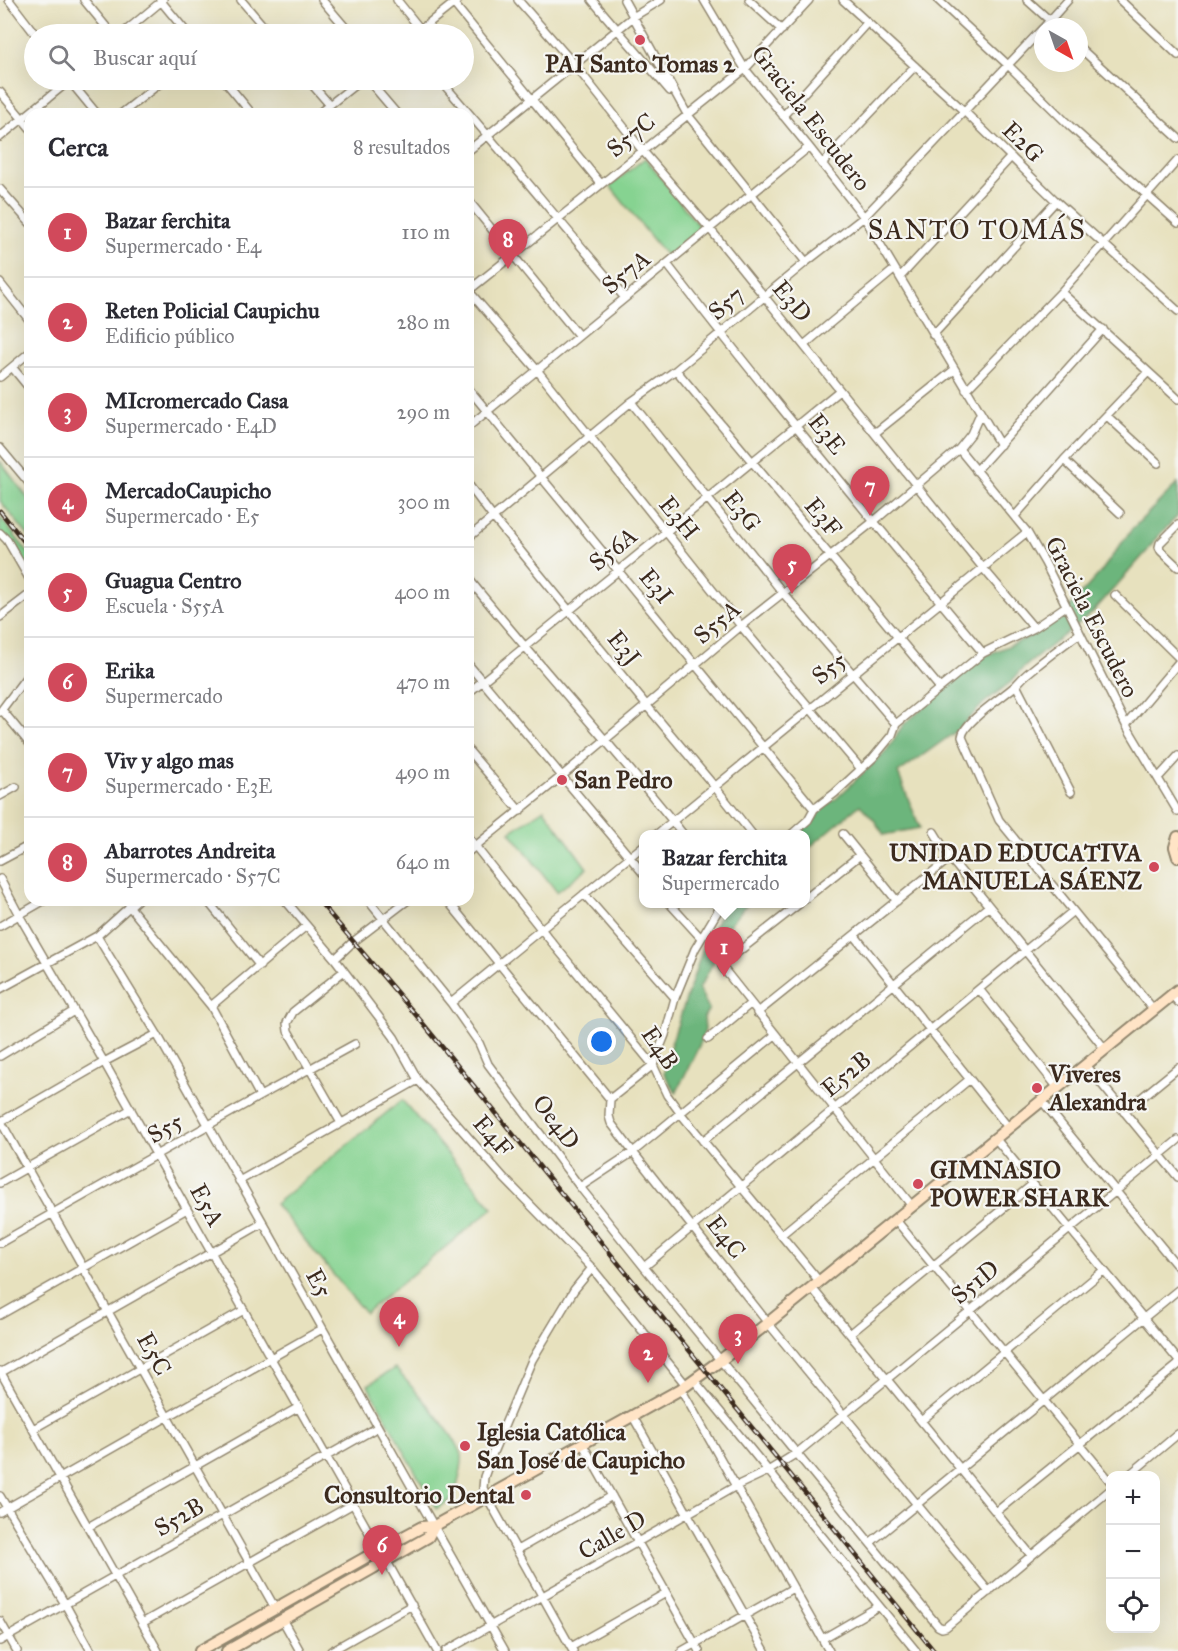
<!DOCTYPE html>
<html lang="es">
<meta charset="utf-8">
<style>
:root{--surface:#fff;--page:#f2f2f3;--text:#2b2b33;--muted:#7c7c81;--line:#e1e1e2;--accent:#d1495b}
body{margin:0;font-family:"IM FELL Great Primer",serif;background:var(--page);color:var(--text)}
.controls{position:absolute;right:18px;bottom:18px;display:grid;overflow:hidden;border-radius:12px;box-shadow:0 6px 24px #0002}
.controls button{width:54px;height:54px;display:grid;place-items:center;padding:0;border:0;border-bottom:2px solid var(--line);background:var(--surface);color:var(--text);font:30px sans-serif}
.compass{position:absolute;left:1034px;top:18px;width:54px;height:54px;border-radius:50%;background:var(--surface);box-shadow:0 6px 24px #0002;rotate:140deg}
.you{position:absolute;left:602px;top:1042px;width:21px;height:21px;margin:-15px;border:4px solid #fff;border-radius:50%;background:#1a73e8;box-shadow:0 0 0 9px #1a73e833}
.badge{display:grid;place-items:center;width:39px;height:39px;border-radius:50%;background:var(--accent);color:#fff;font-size:20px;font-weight:700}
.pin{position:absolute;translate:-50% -50px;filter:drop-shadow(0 2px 3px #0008)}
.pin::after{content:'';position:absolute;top:32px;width:21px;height:18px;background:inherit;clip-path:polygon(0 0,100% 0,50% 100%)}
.popup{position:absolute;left:639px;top:830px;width:171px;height:78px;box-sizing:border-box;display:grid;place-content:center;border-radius:12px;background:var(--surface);filter:drop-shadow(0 2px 4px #0005);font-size:20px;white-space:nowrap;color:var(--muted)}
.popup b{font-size:22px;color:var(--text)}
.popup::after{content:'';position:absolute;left:50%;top:100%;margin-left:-12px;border:12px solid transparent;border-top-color:var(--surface)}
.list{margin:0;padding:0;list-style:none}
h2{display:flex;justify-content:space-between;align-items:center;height:78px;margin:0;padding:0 24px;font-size:26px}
h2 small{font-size:20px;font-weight:400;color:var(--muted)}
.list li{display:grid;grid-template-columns:39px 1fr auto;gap:18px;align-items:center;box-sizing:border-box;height:90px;padding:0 24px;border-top:2px solid var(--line)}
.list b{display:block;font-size:22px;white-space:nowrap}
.list p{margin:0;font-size:20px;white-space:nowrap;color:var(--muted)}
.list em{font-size:20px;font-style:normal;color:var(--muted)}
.icon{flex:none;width:33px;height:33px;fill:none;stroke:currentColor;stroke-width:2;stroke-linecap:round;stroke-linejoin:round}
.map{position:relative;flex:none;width:1178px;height:1651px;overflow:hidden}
.search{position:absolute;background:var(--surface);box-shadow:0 6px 24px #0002;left:24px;top:24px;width:450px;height:66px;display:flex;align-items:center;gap:15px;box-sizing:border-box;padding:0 21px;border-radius:33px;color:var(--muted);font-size:22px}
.panel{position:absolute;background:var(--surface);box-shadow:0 6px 24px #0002;left:24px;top:108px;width:450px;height:798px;border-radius:18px}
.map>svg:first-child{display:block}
.green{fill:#86d391;stroke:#607e58;stroke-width:1.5}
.forest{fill:#6cb57b;stroke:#54704c;stroke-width:1.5}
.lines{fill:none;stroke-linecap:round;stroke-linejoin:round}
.street-casing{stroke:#91866e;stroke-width:10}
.secondary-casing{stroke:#91866e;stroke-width:14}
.street{stroke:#fff;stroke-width:7}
.secondary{stroke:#ffe4c6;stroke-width:10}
.rail-casing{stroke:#3b2a1e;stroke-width:4.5}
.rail{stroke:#f6f6f2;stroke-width:2;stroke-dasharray:7;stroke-linecap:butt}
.poi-dot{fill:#d1495b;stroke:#f6f6f2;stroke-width:2}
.labels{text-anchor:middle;stroke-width:4.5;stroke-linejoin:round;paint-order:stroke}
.poi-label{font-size:24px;font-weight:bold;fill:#3b2a1e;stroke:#f6f6f2;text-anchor:start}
.street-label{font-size:24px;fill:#3b2a1e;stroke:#f6f6f2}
.quarter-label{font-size:27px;letter-spacing:1.5px;fill:#3b2a1e;stroke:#f6f6f2}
</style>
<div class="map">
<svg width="1178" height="1651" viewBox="0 0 1178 1651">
<rect width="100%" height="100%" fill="#f6f6f2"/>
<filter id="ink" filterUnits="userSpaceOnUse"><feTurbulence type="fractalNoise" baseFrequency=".0167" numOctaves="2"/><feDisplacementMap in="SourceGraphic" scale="12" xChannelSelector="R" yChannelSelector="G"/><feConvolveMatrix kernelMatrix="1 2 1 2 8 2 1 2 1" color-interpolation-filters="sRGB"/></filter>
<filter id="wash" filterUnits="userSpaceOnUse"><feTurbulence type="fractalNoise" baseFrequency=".008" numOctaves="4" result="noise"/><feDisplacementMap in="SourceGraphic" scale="24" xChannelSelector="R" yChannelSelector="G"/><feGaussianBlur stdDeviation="1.35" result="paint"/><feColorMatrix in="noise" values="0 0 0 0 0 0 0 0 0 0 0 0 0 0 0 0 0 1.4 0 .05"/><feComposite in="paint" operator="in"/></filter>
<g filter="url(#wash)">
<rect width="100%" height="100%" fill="#e7e1be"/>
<path class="green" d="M645,158L701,229L667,257L610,186Z
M0,461L30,501V538L0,501Z
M0,517L30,555V570L0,534Z
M544,809L587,868L557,892L510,832Z
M402,1100L493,1208L365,1313L275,1204Z
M395,1368C409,1384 460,1439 462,1456C463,1468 457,1486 454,1498L436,1509L368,1385Z"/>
<path class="forest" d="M1178,483V516L1157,537L1148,550L1093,612L1022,669L1011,682L984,703L958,730L898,773L920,828L884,835L874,820L860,805L805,851V834H799L816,818L818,811L837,798L887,750L903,725L987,655L1027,638L1057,620L1100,573L1132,529Z
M728,904H747L723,932L713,963L699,989L709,1009L704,1017L705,1030L700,1044L676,1093L664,1073L668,1053L706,939Z"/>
</g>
<g filter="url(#ink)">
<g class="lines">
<defs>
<path id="street" d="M9,0L35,34
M84,0L112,34
M160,0L188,34
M241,0L270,34
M322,0L351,34
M397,0L421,30
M518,0L574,64L642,150L710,229L983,568L1034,628
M592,0L670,91
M624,0L687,114L806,262
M704,0L745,69L809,147L864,217L1000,445
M749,0L782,30
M843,0L965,112L1056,201L1178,311
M938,0L1008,65L1070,126L1178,223
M1027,0L1057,27
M1120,0L1178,55
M454,4L601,184
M1044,27L1068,0
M122,34L163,0
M415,34L458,0
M1079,47L1178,138
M69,80L97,114
M224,80L252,114
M308,80L329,104
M368,80L397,114
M440,80C503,152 563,226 625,298
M0,92L30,128
M121,114L164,80
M318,114L361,80
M783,116L867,23
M0,137L70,80
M468,151L633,17L661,0
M822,164L915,66
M0,189L30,223
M468,200L579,336
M667,264C769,396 876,525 983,653
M900,277L1010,158
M0,283L30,321
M468,290L537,370L741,626L861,769
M468,291L745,69L809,0
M1061,292L1178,399
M933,335L1056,201
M804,345L895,269
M12,367L30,389
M676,370L940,688
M0,377L30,352
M468,388L814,809
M966,390L1061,292L1178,160
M631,402L783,593L896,724
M1107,416L1158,463
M468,427L809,147
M875,433L954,370
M0,448L30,484
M959,449L1027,532L1045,563L1126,725L1178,812
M1064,460L1120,513
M976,471L1103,329
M468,484L492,516L647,706L715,787L752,834
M1015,516L1064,460L1148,372
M1178,525L1160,543L1159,547L1161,551L1178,567
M0,533L7,540L30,580
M468,538L631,402L676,370L806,262L864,217L1043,28
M468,578C538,665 614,747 683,834
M1115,595L1178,657
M0,617L30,594
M1080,633C1062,646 1045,659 1028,673C1023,677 1019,682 1015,686C1003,697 963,722 962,737L999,820L1154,1010
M468,664L643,873
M1016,685L1071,792
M468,693L839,391
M2,710L30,744
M0,712L30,672
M1126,725L1178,663
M468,750L520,811
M1158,778L1178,756
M0,796L16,787
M934,832L950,858L1105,1049
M657,834L1027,532
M792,834L808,820L814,809L835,793L873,758L892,735L896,724L983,653L1034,628L1066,606
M843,834L897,901
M468,837L541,929L653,1065L667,1095L681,1114L819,1281
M468,852L562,776L741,626L873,522L959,449L971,434L980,414
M0,861L30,845
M0,879L19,915L104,1062L379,1550
M584,894L675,998
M805,899L860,855
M207,900L260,966
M285,900L335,959L394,1037L418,1080L504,1178L592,1268L686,1385
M368,900L451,1003L479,1043L488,1064L580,1187L644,1267L938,1626L942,1628L946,1627L1110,1490
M447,900L610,1099L609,1116L611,1123L633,1152L768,1323L989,1592
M670,904L701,938
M799,904L724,963L722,966L723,968L912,1206
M129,906L211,1006L260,1096
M0,926L45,900
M97,936L157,1034L423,1507L505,1651
M855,936L1008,1127
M335,959L353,942L408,900
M0,989L97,936L137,900
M979,989L1058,1088
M1172,995L1178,1002
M451,1003L643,846
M211,1006L306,926
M757,1013L950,858
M708,1039L750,1004
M0,1056L74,1011
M1086,1065L1178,1177
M610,1099L653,1065L665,1035L675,998L695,949L722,904
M1042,1101L1178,1267
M1124,1112L1178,1068
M0,1120L275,1608
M0,1122L104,1062L157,1034
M341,1123L288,1031L287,1023L293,1012L344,971
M995,1138L1178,1360
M703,1141L989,906
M239,1181L418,1080
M0,1183L131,1109
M580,1187L633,1152L775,1035
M895,1219L1110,1481
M781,1235L970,1079
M0,1243L260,1096L355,1044
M644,1267L1073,911
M812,1288L1031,1555
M0,1315L187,1209
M850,1334L1033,1184
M0,1371L158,1651
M0,1373L263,1223
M694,1380L916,1651
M681,1389L829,1651
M632,1415L765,1651
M921,1421L1104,1270
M33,1429L244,1310
M582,1443L699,1651
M1128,1476L1178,1434
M0,1496L65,1604L91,1651
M0,1512L322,1329
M996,1512L1178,1365
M88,1527L299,1407
M871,1542L1178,1290
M517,1550L612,1496
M386,1560L437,1651
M282,1619L300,1651
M0,1621L17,1651
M142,1623L353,1504
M822,1639L879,1606
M0,1641L378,1427
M571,1647L666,1593
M331,1651L412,1605
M446,1651L736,1486L768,1471L797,1453L1178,1140
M573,1651L487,1497L483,1488L484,1477L492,1455L532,1360L574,1290L592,1268
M682,1651L793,1588"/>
<path id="secondary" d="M1178,837L1175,847L1178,857
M200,1651L379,1550L422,1527L434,1526L681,1389L721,1360L768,1323L1178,990
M227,1651L428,1537L434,1526"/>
</defs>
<use href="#street" class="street-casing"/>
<use href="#secondary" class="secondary-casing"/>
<use href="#street" class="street"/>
<use href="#secondary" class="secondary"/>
<defs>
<path id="rail" d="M0,511L30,549
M318,900L421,1021L934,1651"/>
</defs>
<use href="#rail" class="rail-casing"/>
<use href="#rail" class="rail"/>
</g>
</g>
<g class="poi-dot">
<circle cx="640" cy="40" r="6"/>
<circle cx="562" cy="780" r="6"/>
<circle cx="1154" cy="867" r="6"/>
<circle cx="1037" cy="1088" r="6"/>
<circle cx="918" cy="1184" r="6"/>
<circle cx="465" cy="1446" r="6"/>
<circle cx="526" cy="1495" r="6"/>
</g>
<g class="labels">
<g class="poi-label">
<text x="640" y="72" text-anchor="middle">PAI Santo Tomas 2</text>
<text x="574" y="788">San Pedro</text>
<text x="1142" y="861" text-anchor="end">UNIDAD EDUCATIVA<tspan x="1142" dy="28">MANUELA SÁENZ</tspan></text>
<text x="1049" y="1082">Viveres<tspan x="1049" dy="28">Alexandra</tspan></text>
<text x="930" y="1178">GIMNASIO<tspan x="930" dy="28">POWER SHARK</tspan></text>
<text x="477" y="1440">Iglesia Católica<tspan x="477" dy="28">San José de Caupicho</tspan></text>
<text x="514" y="1503" text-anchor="end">Consultorio Dental</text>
</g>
<g class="street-label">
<text transform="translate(811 118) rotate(52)" y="8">Graciela Escudero</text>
<text transform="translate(631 135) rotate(-39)" y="8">S57C</text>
<text transform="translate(1023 142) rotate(44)" y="8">E2G</text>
<text transform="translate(626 272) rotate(-39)" y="8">S57A</text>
<text transform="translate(792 301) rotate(50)" y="8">E3D</text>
<text transform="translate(726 303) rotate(-40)" y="8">S57</text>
<text transform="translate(827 434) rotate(51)" y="8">E3E</text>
<text transform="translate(742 511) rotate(51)" y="8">E3G</text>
<text transform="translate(823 517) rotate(50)" y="8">E3F</text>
<text transform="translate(679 518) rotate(51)" y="8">E3H</text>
<text transform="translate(613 549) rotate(-39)" y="8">S56A</text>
<text transform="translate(656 586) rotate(50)" y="8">E3I</text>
<text transform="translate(1092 617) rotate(63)" y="8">Graciela Escudero</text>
<text transform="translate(717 622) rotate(-40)" y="8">S55A</text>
<text transform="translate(624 648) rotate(51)" y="8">E3J</text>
<text transform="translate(829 668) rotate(-39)" y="8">S55</text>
<text transform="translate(660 1048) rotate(56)" y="8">E4B</text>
<text transform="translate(846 1074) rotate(-40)" y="8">E52B</text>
<text transform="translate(556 1122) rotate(53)" y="8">Oe4D</text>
<text transform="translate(165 1128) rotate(-30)" y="8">S55</text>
<text transform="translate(493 1136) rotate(49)" y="8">E4F</text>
<text transform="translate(207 1205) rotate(61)" y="8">E5A</text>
<text transform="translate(726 1237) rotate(52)" y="8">E4C</text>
<text transform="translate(975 1282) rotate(-39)" y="8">S51D</text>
<text transform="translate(319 1283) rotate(61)" y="8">E5</text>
<text transform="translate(154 1354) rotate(61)" y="8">E5C</text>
<text transform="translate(179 1517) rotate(-30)" y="8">S52B</text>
<text transform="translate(612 1535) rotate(-30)" y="8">Calle D</text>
</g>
<g class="quarter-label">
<text x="977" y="239">SANTO TOMÁS</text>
</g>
</g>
</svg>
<div class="controls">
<button>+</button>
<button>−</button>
<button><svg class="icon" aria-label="locate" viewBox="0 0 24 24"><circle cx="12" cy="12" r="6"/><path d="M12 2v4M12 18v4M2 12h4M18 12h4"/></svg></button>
</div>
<svg class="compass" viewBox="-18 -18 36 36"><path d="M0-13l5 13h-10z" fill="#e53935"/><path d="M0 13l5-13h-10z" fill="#7c7c81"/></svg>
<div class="you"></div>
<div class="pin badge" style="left:724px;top:977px">1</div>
<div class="popup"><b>Bazar ferchita</b>Supermercado</div>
<div class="pin badge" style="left:648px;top:1383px">2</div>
<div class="pin badge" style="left:738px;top:1364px">3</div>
<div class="pin badge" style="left:399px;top:1347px">4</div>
<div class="pin badge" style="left:792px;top:594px">5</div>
<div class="pin badge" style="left:382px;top:1575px">6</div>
<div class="pin badge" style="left:870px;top:516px">7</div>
<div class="pin badge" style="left:508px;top:269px">8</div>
<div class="search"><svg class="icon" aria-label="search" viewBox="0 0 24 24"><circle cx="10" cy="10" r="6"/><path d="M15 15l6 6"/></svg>Buscar aquí</div>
<section class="panel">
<h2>Cerca<small>8 resultados</small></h2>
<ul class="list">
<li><span class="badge">1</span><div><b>Bazar ferchita</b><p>Supermercado · E4</p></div><em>110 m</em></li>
<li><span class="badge">2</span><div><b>Reten Policial Caupichu</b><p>Edificio público</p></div><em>280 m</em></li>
<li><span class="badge">3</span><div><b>MIcromercado Casa</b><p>Supermercado · E4D</p></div><em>290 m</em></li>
<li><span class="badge">4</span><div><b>MercadoCaupicho</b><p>Supermercado · E5</p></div><em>300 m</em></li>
<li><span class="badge">5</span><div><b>Guagua Centro</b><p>Escuela · S55A</p></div><em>400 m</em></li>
<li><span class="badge">6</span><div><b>Erika</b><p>Supermercado</p></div><em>470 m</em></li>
<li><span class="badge">7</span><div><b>Viv y algo mas</b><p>Supermercado · E3E</p></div><em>490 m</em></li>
<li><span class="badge">8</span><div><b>Abarrotes Andreita</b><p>Supermercado · S57C</p></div><em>640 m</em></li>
</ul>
</section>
</div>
